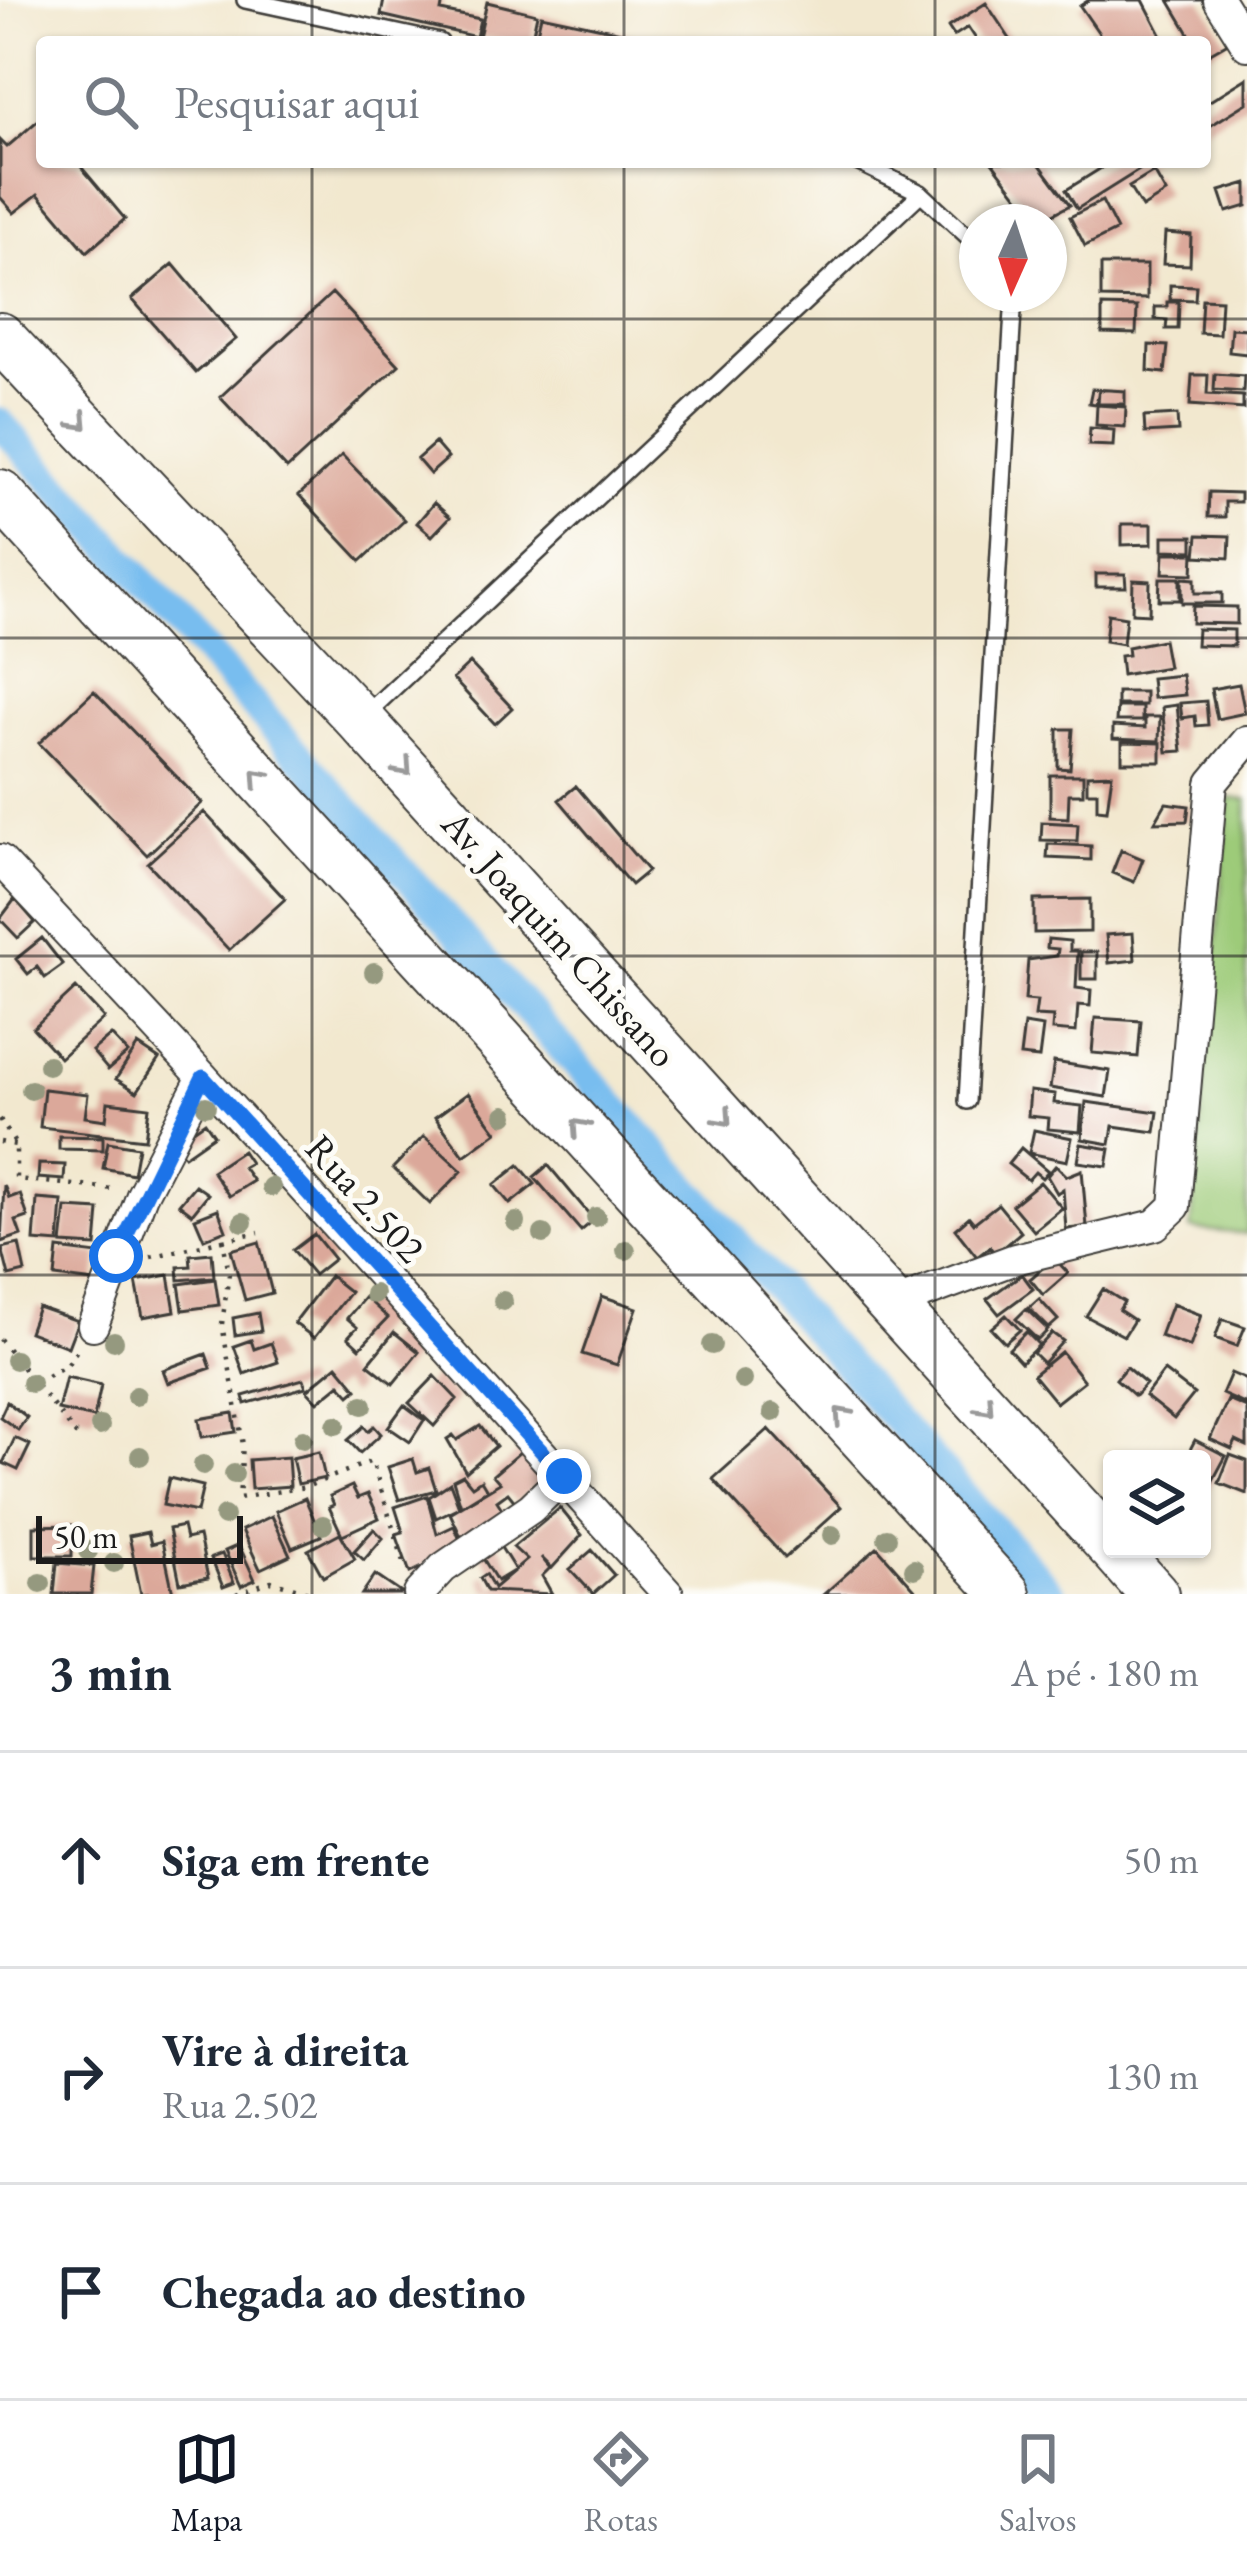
<!DOCTYPE html>
<html lang="pt">
<meta charset="utf-8">
<style>
:root{--surface:#fff;--page:#f6f6f7;--text:#1f2937;--muted:#747a83;--line:#e0e1e3;--accent:#111827}
body{margin:0;font-family:"EB Garamond",serif;background:var(--page);color:var(--text)}
.controls{position:absolute;right:36px;bottom:36px;display:grid;overflow:hidden;border-radius:12px;box-shadow:0 3px 9px #0004}
.controls button{width:108px;height:108px;display:grid;place-items:center;padding:0;border:0;border-bottom:3px solid var(--line);background:var(--surface);color:var(--text);font:60px sans-serif}
.compass{position:absolute;left:959px;top:204px;width:108px;height:108px;border-radius:50%;background:var(--surface);box-shadow:0 3px 9px #0004;rotate:183deg}
.scale{position:absolute;left:36px;bottom:30px;width:207px;box-sizing:border-box;padding-left:12px;border:6px solid #1c1c1c;border-top:0;font-size:33px;line-height:42px;white-space:nowrap;color:#1c1c1c;-webkit-text-stroke:9px #fdfcf7;paint-order:stroke}
.stop{position:absolute;width:36px;height:36px;margin:-27px;border:9px solid #1a73e8;border-radius:50%;background:#fff}
.stop.end{background:#1a73e8;border-color:#fff;box-shadow:0 3px 12px #0008}
.list{margin:0;padding:0;list-style:none}
h2{display:flex;justify-content:space-between;align-items:center;height:156px;margin:0;padding:0 48px;font-size:51px}
h2 small{font-size:39px;font-weight:400;color:var(--muted)}
.list li{display:grid;grid-template-columns:78px 1fr auto;gap:36px;align-items:center;box-sizing:border-box;height:216px;padding:0 48px;border-top:3px solid var(--line)}
.list b{display:block;font-size:45px;white-space:nowrap}
.list p{margin:0;font-size:39px;white-space:nowrap;color:var(--muted)}
.list em{font-size:39px;font-style:normal;color:var(--muted)}
.icon{flex:none;width:66px;height:66px;fill:none;stroke:currentColor;stroke-width:2;stroke-linecap:round;stroke-linejoin:round}
.map{position:relative;flex:none;width:1247px;height:1594px;overflow:hidden}
.search{position:absolute;background:var(--surface);box-shadow:0 3px 9px #0004;left:36px;right:36px;top:36px;height:132px;display:flex;align-items:center;gap:30px;box-sizing:border-box;padding:0 42px;border-radius:12px;color:var(--muted);font-size:45px}
.sheet{height:804px;background:var(--surface)}
nav{display:flex;justify-content:space-around;align-items:center;box-sizing:border-box;height:168px;border-top:3px solid var(--line);background:var(--surface);font-size:33px;color:var(--muted)}
nav a{display:grid;justify-items:center;gap:6px}
nav .on{color:var(--accent)}
.map>svg:first-child{display:block}
.green{fill:#9dcb79;stroke:#5c744a;stroke-width:3}
.lines{fill:none;stroke-linecap:round;stroke-linejoin:round}
.canal{stroke:#78bdef;stroke-width:30}
.building{fill:#dba89a}
.lane-casing{stroke:#3c3b37;stroke-width:20}
.street-casing{stroke:#3c3b37;stroke-width:34}
.primary-casing{stroke:#3c3b37;stroke-width:52}
.path{stroke:#3c3b37;stroke-width:4.5;stroke-dasharray:3 9;stroke-linecap:butt}
.lane{stroke:#fff;stroke-width:15}
.street{stroke:#fff;stroke-width:30}
.primary{stroke:#fff;stroke-width:48}
.tree{fill:#95997f}
.oneway{stroke:#999}
.route{stroke:#1a73e8;stroke-width:15}
.grid{fill:none;stroke:#1c1c1c;stroke-width:3;stroke-opacity:0.55}
.labels{text-anchor:middle;stroke-width:10;stroke-linejoin:round;paint-order:stroke}
.street-label{font-size:39px;fill:#1c1c1c;stroke:#fdfcf7}
</style>
<div class="map">
<svg width="1247" height="1594" viewBox="0 0 1247 1594">
<rect width="100%" height="100%" fill="#fdfcf7"/>
<filter id="ink" filterUnits="userSpaceOnUse"><feTurbulence type="fractalNoise" baseFrequency=".00833" numOctaves="2"/><feDisplacementMap in="SourceGraphic" scale="24" xChannelSelector="R" yChannelSelector="G"/><feConvolveMatrix kernelMatrix="1 2 1 2 8 2 1 2 1" color-interpolation-filters="sRGB"/></filter>
<filter id="wash" filterUnits="userSpaceOnUse"><feTurbulence type="fractalNoise" baseFrequency=".004" numOctaves="4" result="noise"/><feDisplacementMap in="SourceGraphic" scale="48" xChannelSelector="R" yChannelSelector="G"/><feGaussianBlur stdDeviation="2.7" result="paint"/><feColorMatrix in="noise" values="0 0 0 0 0 0 0 0 0 0 0 0 0 0 0 0 0 1.4 0 .05"/><feComposite in="paint" operator="in"/></filter>
<g filter="url(#wash)">
<rect width="100%" height="100%" fill="#f2e8cf"/>
<path class="green" d="M1229,798L1247,800V1234L1191,1229Z"/>
<g class="lines">
<path class="canal" d="M0,423L1052,1594"/>
</g>
<g id="blocks">
<path class="building" d="M384,0H443L441,11L480,19L476,37L381,15Z
M1089,0H1143L1165,42H1105L1080,6Z
M1169,0H1202L1228,43L1205,56V42H1194Z
M487,2L537,14L531,42L479,37Z
M986,3L1012,42H978L968,27L954,36L948,27Z
M541,15L635,35L634,42H535Z
M1247,78V103L1205,129V104Z
M42,117V162H77L125,219L87,252L38,194L14,213L0,197V140L7,147Z
M992,162H1038L1070,205L1038,222Z
M1111,162H1152L1077,209L1066,190Z
M1154,172L1166,193L1142,208L1129,187Z
M1247,183V206L1227,212L1220,191Z
M1102,201L1117,230L1085,246L1070,217Z
M1165,233L1191,235L1190,265L1163,264Z
M173,264L236,339L196,373L132,299Z
M1101,265H1147V299L1101,298Z
M1170,285L1196,286L1195,300L1170,299Z
M332,293L399,365L287,469L220,397Z
M1202,299L1221,300L1219,334L1200,333Z
M1167,302H1179L1178,329H1166L1167,320L1155,319V307H1167Z
M1102,306L1137,307L1136,334L1102,333Z
M1231,328L1247,329V354L1229,352Z
M1149,345L1168,346L1165,373L1148,371Z
M1215,374L1244,376L1243,392L1214,390Z
M1192,375H1208L1207,394L1243,396V409L1190,405Z
M1092,389L1125,391V404H1098L1099,390L1096,404L1089,403Z
M1097,405L1126,407L1125,427L1096,425Z
M1177,415L1178,431L1145,433L1144,417Z
M1090,428L1114,430L1113,446L1089,445Z
M435,443L448,458L430,474L417,459Z
M342,455L405,520L361,561L299,495Z
M1209,492L1240,493V502H1225V517H1208Z
M434,503L450,517L432,536L417,523Z
M1122,524H1152V544L1122,545Z
M1198,535L1230,536L1229,558L1196,556Z
M1163,536H1193V551L1163,550Z
M1164,553H1194L1193,574L1163,573Z
M1096,574H1125L1126,587H1096Z
M1160,578H1180V600H1159Z
M1182,578L1195,579V593H1222V603H1182Z
M1133,580L1150,581L1149,614L1132,613Z
M1193,606L1237,607V624L1192,623Z
M1108,614L1126,617L1123,644L1105,641Z
M1197,629L1234,630V646L1196,645Z
M1163,640L1168,667L1122,675L1120,656L1128,655L1127,647Z
M470,663L512,708L495,724L453,679Z
M1182,675L1185,695L1153,698L1151,678Z
M1239,684L1245,713L1217,719L1211,689Z
M94,691L202,803L147,855L39,743Z
M1117,692H1145V705H1117Z
M1206,701L1208,725L1196,726L1195,716L1182,718L1180,703Z
M1177,705L1182,751L1167,752L1162,707Z
M1117,707H1142V721H1116Z
M1145,717H1160L1159,741L1113,739V726L1145,728Z
M1058,729H1073L1070,769L1058,768Z
M1122,742L1161,743V762H1122Z
M1112,774L1107,810L1097,809V792H1087V775Z
M1050,775H1083V794H1069L1068,818L1050,817Z
M576,786L648,871L631,885L559,800Z
M1166,803L1189,806L1187,821L1155,822Z
M204,812L285,899L229,950L148,863Z
M1042,822L1078,824L1077,841L1041,840Z
M1048,844L1091,846V860L1047,858Z
M1121,850L1143,859L1134,882L1112,873Z
M15,899L35,922L18,938L0,919Z
M1090,899V932L1034,933V900Z
M1133,933L1135,960L1109,963L1106,935Z
M42,938L63,965L45,978L37,967L28,974L16,959Z
M1048,939L1070,941V951H1078L1076,988L1091,990L1090,1006L1078,1005L1076,1032L1052,1030L1053,1017L1035,1016L1037,1001L1025,1000L1028,960L1057,956L1058,949L1047,948Z
M1081,952H1097V979H1081Z
M76,988L104,1018L60,1058L33,1028Z
M1095,1018L1141,1021L1138,1057L1092,1053Z
M1024,1024L1043,1027L1039,1058L1020,1056Z
M111,1035L128,1053L108,1070L92,1051Z
M138,1045L159,1059L137,1092L116,1079Z
M1054,1062L1110,1071L1106,1097L1050,1088Z
M44,1089L88,1094L85,1117L106,1120L108,1102L149,1107L145,1139L40,1127Z
M1030,1091L1055,1094L1054,1103L1082,1106L1080,1132L1048,1129L1049,1118L1028,1116Z
M468,1093L497,1132L464,1156L435,1117Z
M1086,1102L1158,1112L1155,1132L1113,1126L1110,1144L1082,1139Z
M205,1122L214,1135L184,1156L175,1143Z
M1034,1130L1072,1138L1067,1161L1029,1153Z
M59,1136L103,1137V1150L59,1149Z
M424,1136L462,1171L430,1204L393,1168Z
M108,1142L138,1147L133,1174L103,1168Z
M1081,1144L1110,1149L1107,1166L1078,1162Z
M1021,1148L1048,1171L1042,1178L1035,1172L1028,1180L1008,1164Z
M242,1151L250,1163L243,1167L253,1181L229,1196L212,1171Z
M39,1164L65,1165L64,1180L38,1178Z
M519,1165L535,1184L510,1204L494,1185Z
M548,1165L594,1220L581,1231L534,1177Z
M1056,1165L1067,1176L1082,1170L1087,1227L1066,1229L1063,1189L1057,1193L1047,1176Z
M1040,1182L1062,1208L1034,1231L1012,1205Z
M4,1185L9,1198L20,1194L28,1217L16,1221L21,1235L1,1242Z
M195,1185L208,1194L192,1214L179,1204Z
M37,1199L62,1201L59,1243L34,1241Z
M998,1204L1021,1232L995,1254L990,1247L977,1257L955,1229L969,1217L974,1223Z
M66,1208L99,1210L96,1246L62,1244Z
M218,1209L226,1230L204,1239L195,1218Z
M314,1234L334,1259L314,1275L293,1250Z
M259,1242L272,1293L245,1300L231,1250Z
M19,1244L25,1272L9,1276L2,1248Z
M58,1249L98,1254L95,1282L55,1277Z
M212,1253L214,1277L179,1280L178,1267L191,1266L190,1255Z
M1054,1258L1068,1273L1043,1295L1030,1279Z
M1022,1274L1033,1289L999,1314L987,1299Z
M169,1275L175,1311L143,1317L136,1281Z
M330,1276L350,1292L314,1338L294,1323Z
M215,1279L219,1305L183,1310L179,1284Z
M1103,1289L1124,1302L1119,1310L1134,1320L1124,1336L1086,1316Z
M602,1296L637,1308L617,1365L582,1354Z
M365,1297L388,1318L360,1348L348,1337L357,1327L347,1318Z
M1039,1299L1058,1320L1049,1328L1029,1308Z
M1172,1304L1201,1315L1190,1347L1160,1336Z
M38,1307L78,1321L68,1347L29,1332Z
M1026,1309L1048,1330L1038,1340L1016,1319Z
M258,1313L261,1331L235,1335L233,1318Z
M1006,1315L1020,1330L1005,1343L991,1328Z
M1222,1319L1245,1327L1237,1346L1215,1338Z
M394,1332L419,1352L393,1384L368,1364Z
M1026,1332L1039,1345L1021,1362L1009,1349Z
M1052,1333L1063,1341L1043,1363L1033,1353Z
M251,1340L254,1349L271,1343L278,1362L244,1374L234,1346Z
M1061,1352L1084,1381L1056,1403L1033,1375Z
M206,1354L211,1368L168,1383L163,1370Z
M337,1365L357,1389L350,1395L340,1384L318,1402L307,1390Z
M1126,1367L1146,1384L1135,1396L1116,1379Z
M1164,1371L1194,1394L1174,1419L1145,1396Z
M1231,1373L1247,1380V1405L1222,1394Z
M435,1376L457,1399L434,1426L409,1403Z
M66,1377L101,1385L94,1418L58,1410Z
M303,1379L306,1387L245,1404L243,1396Z
M1228,1400L1247,1408V1446L1236,1441L1232,1449L1210,1439Z
M7,1402L27,1417L18,1430L0,1417Z
M404,1405L424,1420L410,1442L388,1427Z
M233,1413L236,1432L202,1437L199,1419Z
M364,1426L368,1431L374,1426L381,1434L360,1453L348,1440Z
M480,1426L496,1446L466,1472L447,1439L453,1435L457,1440Z
M769,1429L841,1507L785,1558L713,1479Z
M15,1438L30,1445L18,1470L3,1463Z
M1195,1440L1226,1456L1205,1495L1202,1459H1185Z
M521,1451L541,1474L538,1483L516,1503L508,1493L497,1501L506,1515L463,1541L450,1513L500,1483L493,1475Z
M319,1452L325,1478L298,1484L292,1458Z
M1230,1455L1247,1461V1494L1219,1483Z
M288,1457L290,1486L251,1489L249,1460Z
M413,1459L417,1472L429,1468L436,1490L399,1500L388,1467Z
M463,1475L472,1486L481,1480L487,1490L461,1506L453,1480Z
M169,1478L203,1486L197,1512L163,1505Z
M450,1483L459,1507L436,1518L429,1497Z
M352,1486L358,1498L368,1494L379,1518L342,1535L329,1507L334,1505L330,1496Z
M427,1496L437,1534L454,1526L463,1547L410,1573L396,1534L403,1532L395,1507Z
M305,1498L321,1536L292,1548L276,1511Z
M560,1508L582,1535L552,1568L541,1557L550,1568L542,1576L552,1594L487,1591L480,1578L486,1574L494,1588L527,1560L513,1547Z
M272,1516L290,1555L260,1569L242,1530Z
M72,1525V1556H34V1526Z
M183,1526L186,1539L199,1536L208,1578L180,1583L169,1529Z
M374,1529L383,1538L364,1560L354,1551Z
M148,1532L151,1544L162,1541L173,1593L141,1594L129,1536Z
M340,1533L355,1559L323,1577L308,1550Z
M497,1541L515,1570L497,1581L479,1552Z
M239,1545L255,1580L241,1586L225,1551Z
M877,1547L919,1594H824Z
M592,1550L614,1575L593,1594L570,1569Z
M222,1554L234,1583L223,1587L211,1558Z
M57,1563L94,1566L91,1594H54Z
M375,1575L403,1594H362Z"/>
</g>
</g>
<g filter="url(#ink)">
<use href="#blocks" fill-opacity="0" stroke="#3c3b37" stroke-width="3"/>
<g class="lines">
<defs>
<path id="lane" d="M245,0L440,42
M857,162L921,193L977,245
M363,717L921,193
M967,1101L1014,294"/>
<path id="street" d="M1219,0L1247,45
M0,860L203,1077L668,1594
M894,1304L1015,1259L1155,1225L1175,1206L1212,783L1247,741
M93,1325L142,1195L203,1077
M419,1594L443,1568L531,1508L564,1476"/>
<path id="primary" d="M0,337L360,720L1112,1547
M0,494L1006,1594
M1114,1549L1154,1594"/>
</defs>
<use href="#lane" class="lane-casing"/>
<use href="#street" class="street-casing"/>
<use href="#primary" class="primary-casing"/>
<path class="path" d="M0,1119L16,1145V1179L113,1189
M0,1142L16,1145
M223,1240L259,1232
M151,1257L223,1240L229,1273L222,1324L243,1445L239,1498L306,1487L372,1461L406,1569
M0,1339L82,1442
M37,1382L68,1364L77,1350
M236,1594L271,1581L315,1594"/>
<use href="#lane" class="lane"/>
<use href="#street" class="street"/>
<use href="#primary" class="primary"/>
</g>
<g class="tree">
<circle cx="374" cy="972" r="10"/>
<circle cx="48" cy="1065" r="10"/>
<circle cx="31" cy="1090" r="10"/>
<circle cx="206" cy="1106" r="10"/>
<circle cx="505" cy="1115" r="10"/>
<circle cx="271" cy="1187" r="10"/>
<circle cx="596" cy="1217" r="10"/>
<circle cx="243" cy="1222" r="10"/>
<circle cx="516" cy="1222" r="10"/>
<circle cx="543" cy="1234" r="10"/>
<circle cx="626" cy="1250" r="10"/>
<circle cx="374" cy="1294" r="10"/>
<circle cx="503" cy="1301" r="10"/>
<circle cx="114" cy="1341" r="10"/>
<circle cx="712" cy="1345" r="10"/>
<circle cx="15" cy="1360" r="10"/>
<circle cx="743" cy="1380" r="10"/>
<circle cx="31" cy="1383" r="10"/>
<circle cx="136" cy="1396" r="10"/>
<circle cx="363" cy="1405" r="10"/>
<circle cx="773" cy="1412" r="10"/>
<circle cx="336" cy="1425" r="10"/>
<circle cx="100" cy="1426" r="10"/>
<circle cx="303" cy="1439" r="10"/>
<circle cx="140" cy="1456" r="10"/>
<circle cx="203" cy="1465" r="10"/>
<circle cx="234" cy="1474" r="10"/>
<circle cx="224" cy="1516" r="10"/>
<circle cx="323" cy="1525" r="10"/>
<circle cx="832" cy="1535" r="10"/>
<circle cx="887" cy="1538" r="10"/>
<circle cx="88" cy="1551" r="10"/>
<circle cx="114" cy="1563" r="10"/>
<circle cx="914" cy="1569" r="10"/>
<circle cx="41" cy="1583" r="10"/>
</g>
<defs><path id="oneway-chevron" d="M-2-3.5L2.5 0L-2 3.5" fill="none" stroke-width="1.6" stroke-linecap="round" stroke-linejoin="round" transform="scale(3)"/></defs>
<g class="oneway">
<use href="#oneway-chevron" transform="translate(80 422) rotate(47)"/>
<use href="#oneway-chevron" transform="translate(404 768) rotate(48)"/>
<use href="#oneway-chevron" transform="translate(259 777) rotate(-132)"/>
<use href="#oneway-chevron" transform="translate(724 1118) rotate(48)"/>
<use href="#oneway-chevron" transform="translate(579 1127) rotate(-132)"/>
<use href="#oneway-chevron" transform="translate(986 1407) rotate(48)"/>
<use href="#oneway-chevron" transform="translate(842 1415) rotate(-132)"/>
</g>
</g>
<g class="lines" filter="url(#ink)">
<path class="route" d="M116,1256L203,1077L564,1476"/>
</g>
<path class="grid" d="M312,0V42M624,0V42M935,0V42M312,162V1594M624,162V1594M935,162V1594M0,319H1247M0,638H1247M0,956H1247M0,1275H1247"/>
<g class="labels">
<g class="street-label">
<text transform="translate(560 938) rotate(48)" y="14">Av. Joaquim Chissano</text>
<text transform="translate(366 1198) rotate(48)" y="14">Rua 2.502</text>
</g>
</g>
</svg>
<div class="controls">
<button><svg class="icon" aria-label="layers" viewBox="0 0 24 24"><path d="M12 4l9 5-9 5-9-5zM3 14l9 5 9-5"/></svg></button>
</div>
<svg class="compass" viewBox="-18 -18 36 36"><path d="M0-13l5 13h-10z" fill="#e53935"/><path d="M0 13l5-13h-10z" fill="#747a83"/></svg>
<div class="scale">50 m</div>
<div class="stop" style="left:116px;top:1256px"></div>
<div class="stop end" style="left:564px;top:1476px"></div>
<div class="search"><svg class="icon" aria-label="search" viewBox="0 0 24 24"><circle cx="10" cy="10" r="6"/><path d="M15 15l6 6"/></svg>Pesquisar aqui</div>
</div>
<section class="sheet">
<h2>3 min<small>A pé · 180 m</small></h2>
<ul class="list">
<li><svg class="icon" aria-label="ahead" viewBox="0 0 24 24"><path d="M12 20V5M6 11l6-6 6 6"/></svg><div><b>Siga em frente</b></div><em>50 m</em></li>
<li><svg class="icon" aria-label="right" viewBox="0 0 24 24"><path d="M7 20v-9h11M14 6l5 5-5 5"/></svg><div><b>Vire à direita</b><p>Rua 2.502</p></div><em>130 m</em></li>
<li><svg class="icon" aria-label="arrive" viewBox="0 0 24 24"><path d="M6 21V4h12l-3 4 3 4H6"/></svg><div><b>Chegada ao destino</b></div></li>
</ul>
</section>
<nav>
<a class="on"><svg class="icon" aria-label="map" viewBox="0 0 24 24"><path d="M3 6l6-2 6 2 6-2v14l-6 2-6-2-6 2zM9 4v14M15 6v14"/></svg>Mapa</a>
<a><svg class="icon" aria-label="directions" viewBox="0 0 24 24"><path d="M12 3l9 9-9 9-9-9zM9 14v-3h6M13 9l2 2-2 2"/></svg>Rotas</a>
<a><svg class="icon" aria-label="saved" viewBox="0 0 24 24"><path d="M7 4h10v16l-5-4-5 4z"/></svg>Salvos</a>
</nav>
